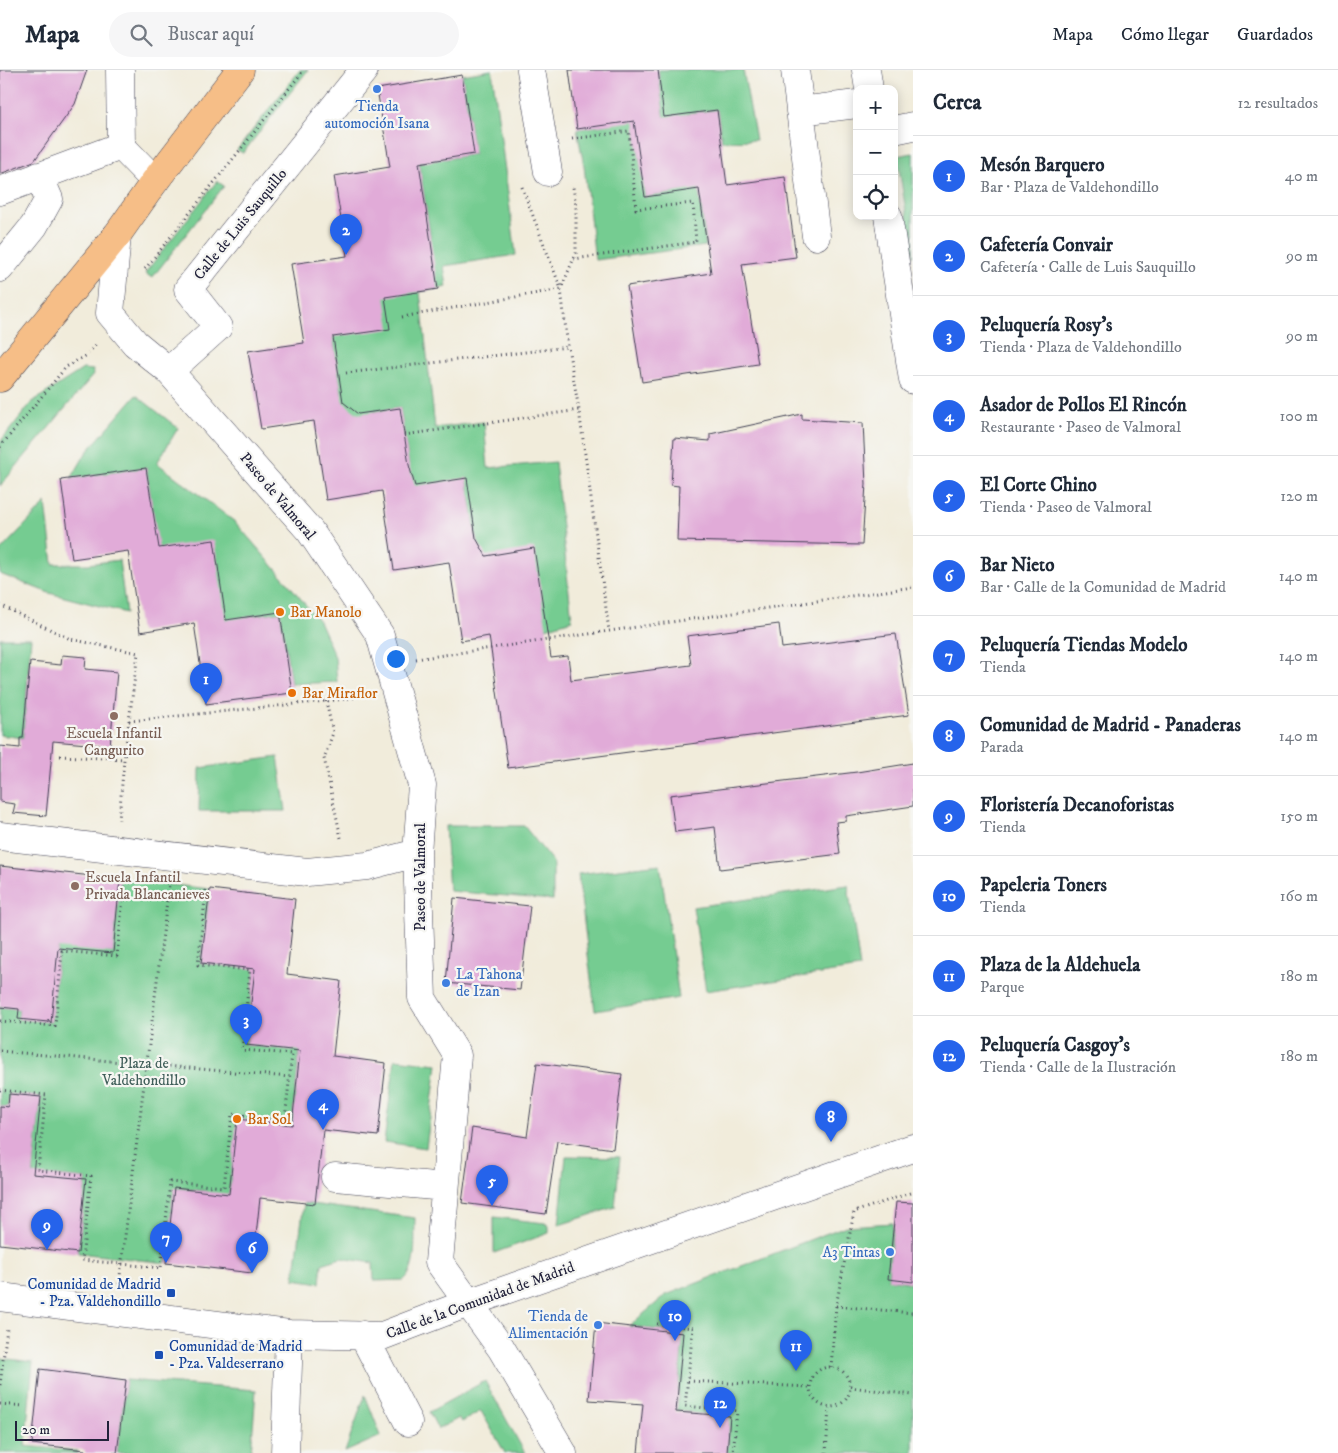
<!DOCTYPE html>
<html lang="es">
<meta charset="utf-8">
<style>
:root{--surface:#fff;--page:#f6f6f7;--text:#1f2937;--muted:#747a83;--line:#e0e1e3;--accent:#2563eb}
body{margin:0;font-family:"IM FELL DW Pica",serif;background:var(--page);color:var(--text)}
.controls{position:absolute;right:15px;top:15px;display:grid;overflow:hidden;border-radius:10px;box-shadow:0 2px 12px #0003}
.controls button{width:45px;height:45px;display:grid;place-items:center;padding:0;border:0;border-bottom:1px solid var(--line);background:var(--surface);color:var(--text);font:25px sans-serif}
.scale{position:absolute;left:15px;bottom:12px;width:94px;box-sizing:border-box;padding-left:5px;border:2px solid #22223b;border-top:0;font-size:14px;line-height:18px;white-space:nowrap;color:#22223b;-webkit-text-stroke:4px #f6f6f2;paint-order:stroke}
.you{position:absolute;left:395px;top:588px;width:18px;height:18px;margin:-12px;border:4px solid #fff;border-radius:50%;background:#1a73e8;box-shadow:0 0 0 8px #1a73e833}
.badge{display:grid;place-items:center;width:32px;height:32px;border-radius:50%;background:var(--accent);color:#fff;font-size:16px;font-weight:700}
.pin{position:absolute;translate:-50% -41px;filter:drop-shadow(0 1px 2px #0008)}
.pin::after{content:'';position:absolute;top:26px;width:18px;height:15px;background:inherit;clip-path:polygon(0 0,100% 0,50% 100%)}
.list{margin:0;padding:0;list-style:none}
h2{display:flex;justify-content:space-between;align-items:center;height:65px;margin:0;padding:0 20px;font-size:21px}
h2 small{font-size:16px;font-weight:400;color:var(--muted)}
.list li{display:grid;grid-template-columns:32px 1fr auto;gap:15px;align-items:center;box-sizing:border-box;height:80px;padding:0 20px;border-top:1px solid var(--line)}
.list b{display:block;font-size:19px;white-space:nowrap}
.list p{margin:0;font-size:16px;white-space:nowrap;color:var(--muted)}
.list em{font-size:16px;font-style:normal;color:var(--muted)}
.icon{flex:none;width:28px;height:28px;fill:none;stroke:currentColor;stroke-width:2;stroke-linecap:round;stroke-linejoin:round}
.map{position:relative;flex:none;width:913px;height:1383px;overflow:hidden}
header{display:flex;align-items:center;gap:30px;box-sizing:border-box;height:70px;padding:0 25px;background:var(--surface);border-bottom:1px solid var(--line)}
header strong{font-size:24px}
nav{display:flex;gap:28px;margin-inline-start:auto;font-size:18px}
.search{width:350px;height:45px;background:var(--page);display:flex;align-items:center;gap:12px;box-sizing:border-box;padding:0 18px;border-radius:28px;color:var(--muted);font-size:19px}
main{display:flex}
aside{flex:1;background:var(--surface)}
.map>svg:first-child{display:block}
.green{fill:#75cc91;stroke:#4c7766}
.building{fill:#e1abd8}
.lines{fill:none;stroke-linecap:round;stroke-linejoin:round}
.minor-casing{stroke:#414053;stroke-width:29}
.major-casing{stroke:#414053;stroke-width:29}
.path{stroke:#414053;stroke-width:3;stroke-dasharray:1 4;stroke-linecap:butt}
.minor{stroke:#fff;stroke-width:28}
.major{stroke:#f6be87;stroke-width:28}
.shop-dot{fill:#3f7fe0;stroke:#f6f6f2;stroke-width:2}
.food-dot{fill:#e8710a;stroke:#f6f6f2;stroke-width:2}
.education-dot{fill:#8d6e63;stroke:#f6f6f2;stroke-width:2}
.transit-dot{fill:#1a4fb4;stroke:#f6f6f2;stroke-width:2}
.labels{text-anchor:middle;stroke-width:4.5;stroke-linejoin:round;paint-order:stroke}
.shop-label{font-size:15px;fill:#366cbe;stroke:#f6f6f2;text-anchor:end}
.street-label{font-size:15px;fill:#22223b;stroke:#f6f6f2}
.food-label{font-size:15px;fill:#c56008;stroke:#f6f6f2;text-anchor:start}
.education-label{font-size:15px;fill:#785e54;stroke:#f6f6f2}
.park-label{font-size:15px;fill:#3f5e59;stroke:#f6f6f2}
.transit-label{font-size:15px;fill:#164399;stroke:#f6f6f2;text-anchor:end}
</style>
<header>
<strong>Mapa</strong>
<div class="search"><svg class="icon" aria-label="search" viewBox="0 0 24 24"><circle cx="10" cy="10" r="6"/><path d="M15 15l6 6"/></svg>Buscar aquí</div>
<nav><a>Mapa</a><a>Cómo llegar</a><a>Guardados</a></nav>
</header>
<main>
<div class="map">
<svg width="913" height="1383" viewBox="0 0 913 1383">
<rect width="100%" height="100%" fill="#f6f6f2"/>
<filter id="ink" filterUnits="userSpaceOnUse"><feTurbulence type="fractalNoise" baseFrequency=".02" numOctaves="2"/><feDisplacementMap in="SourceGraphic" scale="10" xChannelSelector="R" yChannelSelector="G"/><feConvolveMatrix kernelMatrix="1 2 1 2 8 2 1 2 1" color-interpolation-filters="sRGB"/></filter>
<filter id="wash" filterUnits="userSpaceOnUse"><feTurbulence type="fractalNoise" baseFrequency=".0096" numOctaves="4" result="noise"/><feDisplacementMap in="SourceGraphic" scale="20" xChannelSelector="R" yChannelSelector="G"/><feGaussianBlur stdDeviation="1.12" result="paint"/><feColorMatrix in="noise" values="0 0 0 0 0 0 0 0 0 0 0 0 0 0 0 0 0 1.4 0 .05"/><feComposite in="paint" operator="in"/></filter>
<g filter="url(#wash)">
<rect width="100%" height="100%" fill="#f1ecdb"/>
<path class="green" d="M300,0H308L243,83L237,80Z
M492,0L516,185L444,196L447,217L420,222L435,358L484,352L488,398L555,392L572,550L546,558L482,505L467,408L415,435L400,338L371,342L348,365L330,249L375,162L401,176L431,171L416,74L446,89L474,84L462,5Z
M658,0H743L756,70L722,71L717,40L689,43L666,61Z
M633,37L645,127L674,123L697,105L706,176L595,190L584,96L577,59L609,54Z
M913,83V186L897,86Z
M217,111L224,116L152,208L145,203Z
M83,299L93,300V305L0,416V372L32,332Z
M136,325L178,358L157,393L235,452L287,512L319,551L335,587L337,612L291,614L280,542L250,546L227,561L161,496L146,398L71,409L86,383Z
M46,433L53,494H88L119,490L126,543L49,523L0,504V481Z
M0,568H31L23,668L0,665Z
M278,687L286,741H199L200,698Z
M445,756H524L553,792V830L449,821Z
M660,794L679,928L595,941L578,804Z
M120,809L210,819L201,893L235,897L256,890L246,975L278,978L301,971L291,1066L238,1049L228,1132L206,1121L174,1118L166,1193L78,1183L86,1109L56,1106L32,1112L41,1027L9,1024L8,1037L0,1036V937L19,939L18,949L51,952L59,869L113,883Z
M848,815L860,898L706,921L693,837Z
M395,989L437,994L426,1078L384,1072Z
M566,1086L620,1087L615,1137L559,1155Z
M304,1133L415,1148C414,1166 418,1198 404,1210L374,1211L373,1193L341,1188L322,1194L320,1213L294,1209Z
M494,1147L545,1153L549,1156V1163L494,1183Z
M893,1153L888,1209L913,1213V1383H727L730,1346L698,1344L677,1340L683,1263L629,1256L666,1225L846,1156Z
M0,1288L33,1292L25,1376L78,1381V1383H0Z
M126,1310L256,1320L251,1383H117Z
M485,1311L525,1383H505L481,1341L462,1352L459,1348L438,1359L429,1342Z
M365,1325L381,1366L345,1382Z"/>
<g id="blocks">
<path class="building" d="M0,0H87L75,34L34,91L0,104Z
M569,0H658L664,47L717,40L727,115L785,107L796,187L742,194L758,294L642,312L627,216L711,203L699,119L645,127L634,51L577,59Z
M462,5L474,84L419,93L438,219L385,227L390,259L333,267L343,332L358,344L400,338L409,395L415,416L467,408L476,468L486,486L534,478L551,588L568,586L571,610L691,595L687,566L779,554L782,578L896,564L909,645L508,698L489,566L461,571L449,492L394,500L382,421L326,430L314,351L261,359L248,281L304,273L291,194L347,186L334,106L390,97L377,19Z
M802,344V349L863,353L866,414L862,475L677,471L679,416L671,415L674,368L710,371V364Z
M146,398L159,478L214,470L226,550L280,542L292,623L206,634L194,553L140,562L128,481L72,489L61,410Z
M62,585L86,587L85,599L117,602L110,676L53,671L46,746L13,743L15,734L0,732V676L20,678V668H23L30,592L61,595Z
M913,693V736L846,746V751L836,752L840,784L720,799L715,757L675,762L670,725L857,702Z
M0,796L120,809L113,883L58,878L51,953L48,949V952L18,949L19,939L0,937Z
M210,819L295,829L287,904L341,911L333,986L386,993L378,1066L323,1060L315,1134L260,1128L252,1203L166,1193L174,1118L229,1124L237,1049L292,1055L300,981L246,975L255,899L201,893Z
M454,828L530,836L520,920L446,913Z
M537,993L622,1004L613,1079L557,1071L546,1144L462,1133L472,1058L527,1067Z
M9,1024L41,1027L33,1104L86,1109L78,1183L0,1174V1036L8,1037Z
M896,1132L913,1133V1212L888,1209Z
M596,1253L683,1263L676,1342L730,1346L727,1383H638L643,1334L589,1330Z
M40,1299L126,1310L117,1383H85V1380L32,1374Z"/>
</g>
</g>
<g filter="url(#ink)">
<use href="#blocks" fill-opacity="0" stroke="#414053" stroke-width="1"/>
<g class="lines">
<defs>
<path id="minor" d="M120,0L121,76
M531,0L548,102
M795,0L816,166
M866,0L869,19
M800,41L857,34
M894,60L913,56
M0,121L121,76L155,111
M888,146L913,310
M117,165L110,243L135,273L169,301L310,461L380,565L422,715L417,783L422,928L457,985L439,1192L501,1278L563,1383
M0,198L34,156L49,129L39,106
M169,301L218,257L188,219L364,0
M0,766L307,802L367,796L417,783
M335,1107L445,1117
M0,1227L289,1264L382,1266L468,1233L913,1078
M363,1265L408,1352
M285,1383L289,1264"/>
<path id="major" d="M0,308L117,165L155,111L240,0"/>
</defs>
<use href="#minor" class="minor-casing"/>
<use href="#major" class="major-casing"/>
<path class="path" d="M572,69L629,61L636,139L693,133L696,172L574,189
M522,117L561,219L568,277L579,340L609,561
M145,199L304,0
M402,247L561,219L576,183V136L573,117
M346,303L568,277
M404,365L579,340
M0,377L66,297L87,285L96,274
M0,535L70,569L138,583L124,689L119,750
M416,589L913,517
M326,631L333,663L324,688L341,768
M129,651L346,629L367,625
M60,686L124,689
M0,951L55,956L62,881L117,886L125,809
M0,981L289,1007
M0,1020L46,1025L38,1100L91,1106L82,1190L161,1198L170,1112L224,1117L232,1044L285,1050L292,984L242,980L250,900L198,895L206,820
M119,1214L169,815
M836,1236L913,1243
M657,1254L693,1258L685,1336L737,1341L733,1383
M831,1297L836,1236L854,1142L913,1122
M810 1317a20 20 0 1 1 40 0a20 20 0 1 1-40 0Z
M688,1311L809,1317
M0,1315L7,1258
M850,1317L913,1325
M0,1334L24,1336
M826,1383L829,1338"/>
<use href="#minor" class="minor"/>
<use href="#major" class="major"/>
</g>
</g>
<g class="shop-dot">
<circle cx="377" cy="19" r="5"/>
<circle cx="446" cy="913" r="5"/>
<circle cx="890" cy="1182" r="5"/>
<circle cx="598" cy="1255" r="5"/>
</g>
<g class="food-dot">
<circle cx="280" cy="542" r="5"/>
<circle cx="292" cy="623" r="5"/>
<circle cx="237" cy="1049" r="5"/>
</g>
<g class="education-dot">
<circle cx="114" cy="646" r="5"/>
<circle cx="75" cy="816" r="5"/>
</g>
<g class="transit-dot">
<rect x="166" y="1218" width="10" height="10" rx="2.5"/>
<rect x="154" y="1280" width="10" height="10" rx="2.5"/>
</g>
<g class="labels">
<g class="shop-label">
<text x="377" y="41" text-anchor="middle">Tienda<tspan x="377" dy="17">automoción Isana</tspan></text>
<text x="456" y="909" text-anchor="start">La Tahona<tspan x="456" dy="17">de Izan</tspan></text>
<text x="880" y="1187">A3 Tintas</text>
<text x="588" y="1251">Tienda de<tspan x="588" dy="17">Alimentación</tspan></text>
</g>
<g class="street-label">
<text transform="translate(240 154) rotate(-51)" y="5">Calle de Luis Sauquillo</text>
<text transform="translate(278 426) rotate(50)" y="5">Paseo de Valmoral</text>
<text transform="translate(420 807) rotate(-90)" y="5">Paseo de Valmoral</text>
<text transform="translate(480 1230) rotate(-20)" y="5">Calle de la Comunidad de Madrid</text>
</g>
<g class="food-label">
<text x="290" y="547">Bar Manolo</text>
<text x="302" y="628">Bar Miraflor</text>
<text x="247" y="1054">Bar Sol</text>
</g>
<g class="education-label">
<text x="114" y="668">Escuela Infantil<tspan x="114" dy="17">Cangurito</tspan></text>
<text x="85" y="812" text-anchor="start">Escuela Infantil<tspan x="85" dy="17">Privada Blancanieves</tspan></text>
</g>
<g class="park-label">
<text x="144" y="998">Plaza de<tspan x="144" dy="17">Valdehondillo</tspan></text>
</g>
<g class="transit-label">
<text x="161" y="1219">Comunidad de Madrid<tspan x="161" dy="17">- Pza. Valdehondillo</tspan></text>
<text x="169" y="1281" text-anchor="start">Comunidad de Madrid<tspan x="169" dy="17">- Pza. Valdeserrano</tspan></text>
</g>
</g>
</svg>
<div class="controls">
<button>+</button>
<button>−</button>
<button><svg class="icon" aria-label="locate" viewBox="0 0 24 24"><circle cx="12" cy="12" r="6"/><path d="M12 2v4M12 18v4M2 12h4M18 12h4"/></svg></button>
</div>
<div class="scale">20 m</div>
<div class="you"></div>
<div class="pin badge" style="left:206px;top:634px">1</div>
<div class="pin badge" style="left:346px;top:185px">2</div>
<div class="pin badge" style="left:246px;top:975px">3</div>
<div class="pin badge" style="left:323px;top:1060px">4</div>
<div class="pin badge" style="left:492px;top:1136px">5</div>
<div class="pin badge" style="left:252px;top:1203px">6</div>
<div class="pin badge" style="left:166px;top:1193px">7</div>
<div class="pin badge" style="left:831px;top:1072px">8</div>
<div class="pin badge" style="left:47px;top:1180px">9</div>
<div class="pin badge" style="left:675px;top:1271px">10</div>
<div class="pin badge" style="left:796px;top:1301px">11</div>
<div class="pin badge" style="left:720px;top:1358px">12</div>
</div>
<aside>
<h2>Cerca<small>12 resultados</small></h2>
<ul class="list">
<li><span class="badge">1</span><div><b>Mesón Barquero</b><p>Bar · Plaza de Valdehondillo</p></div><em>40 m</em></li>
<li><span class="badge">2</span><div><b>Cafetería Convair</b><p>Cafetería · Calle de Luis Sauquillo</p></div><em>90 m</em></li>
<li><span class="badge">3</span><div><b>Peluquería Rosy's</b><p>Tienda · Plaza de Valdehondillo</p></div><em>90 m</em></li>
<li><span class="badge">4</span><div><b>Asador de Pollos El Rincón</b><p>Restaurante · Paseo de Valmoral</p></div><em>100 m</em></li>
<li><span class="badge">5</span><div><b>El Corte Chino</b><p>Tienda · Paseo de Valmoral</p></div><em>120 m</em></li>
<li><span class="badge">6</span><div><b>Bar Nieto</b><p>Bar · Calle de la Comunidad de Madrid</p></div><em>140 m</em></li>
<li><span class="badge">7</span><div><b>Peluquería Tiendas Modelo</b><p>Tienda</p></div><em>140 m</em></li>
<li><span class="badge">8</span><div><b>Comunidad de Madrid - Panaderas</b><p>Parada</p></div><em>140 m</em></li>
<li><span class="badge">9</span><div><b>Floristería Decanoforistas</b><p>Tienda</p></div><em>150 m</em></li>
<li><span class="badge">10</span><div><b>Papeleria Toners</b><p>Tienda</p></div><em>160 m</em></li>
<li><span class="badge">11</span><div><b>Plaza de la Aldehuela</b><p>Parque</p></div><em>180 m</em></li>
<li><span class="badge">12</span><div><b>Peluquería Casgoy's</b><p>Tienda · Calle de la Ilustración</p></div><em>180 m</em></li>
</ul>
</aside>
</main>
